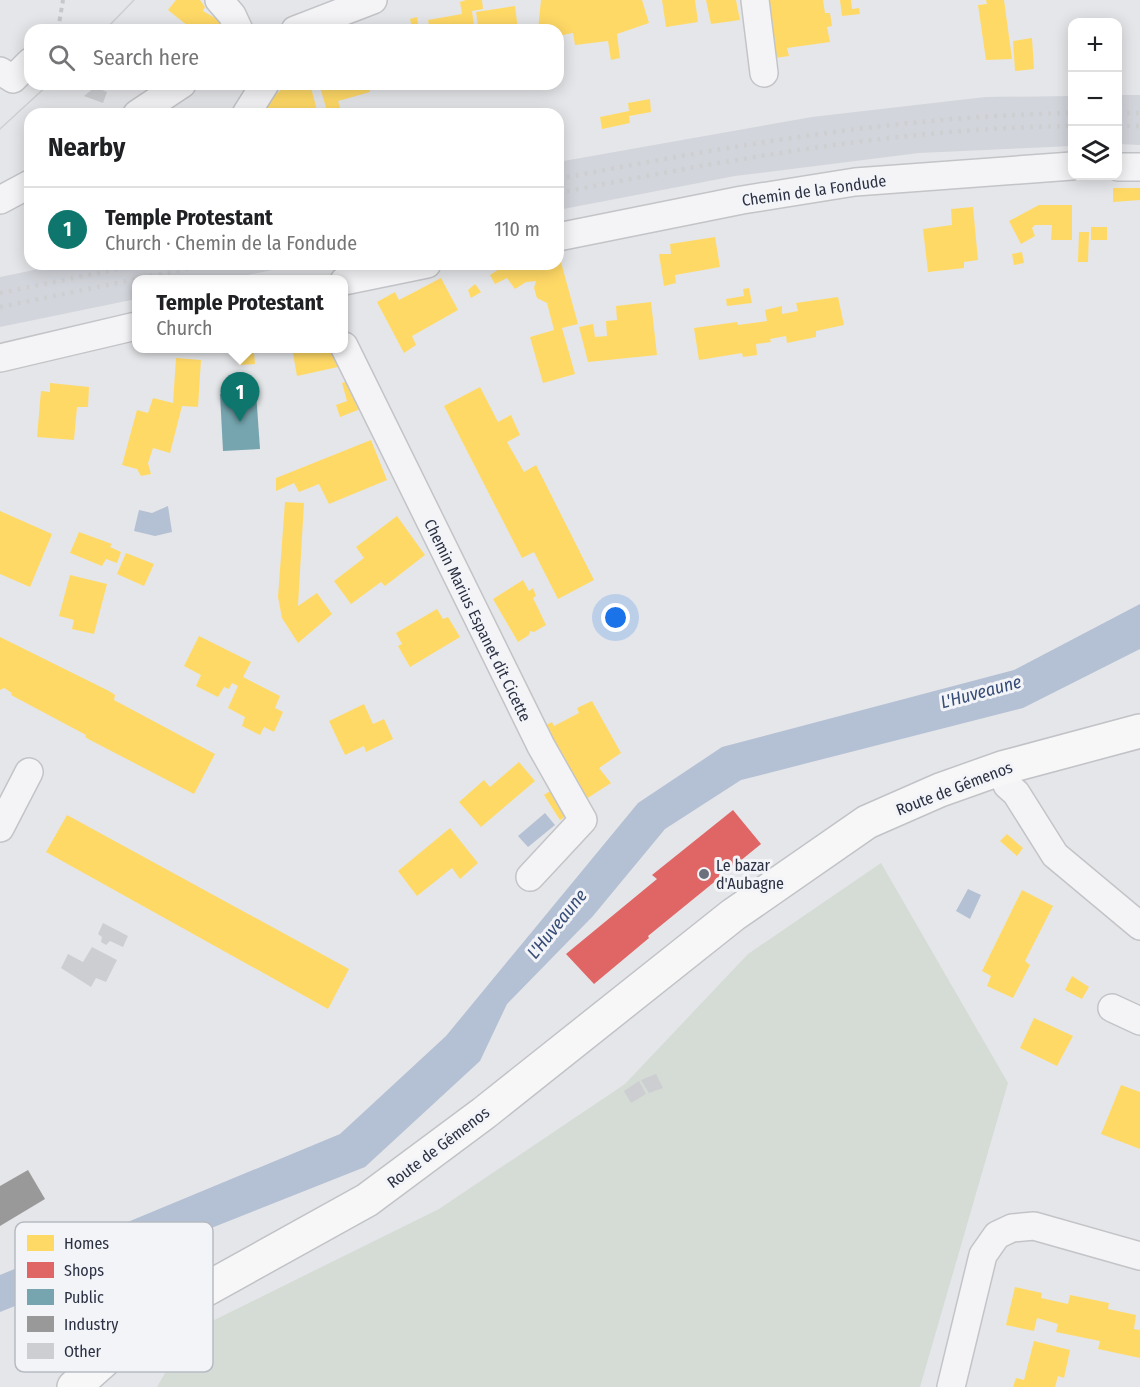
<!DOCTYPE html>
<meta charset="utf-8">
<style>
:root{--surface:#fff;--page:#f2f2f2;--text:#202124;--muted:#757577;--line:#e0e0e0;--accent:#0f766e}
body{margin:0;font-family:"Fira Sans Condensed",sans-serif;background:var(--page);color:var(--text)}
.controls{position:absolute;right:18px;top:18px;display:grid;overflow:hidden;border-radius:12px;box-shadow:0 3px 15px #0003}
.controls button{width:54px;height:54px;display:grid;place-items:center;padding:0;border:0;border-bottom:2px solid var(--line);background:var(--surface);color:var(--text);font:30px sans-serif}
.you{position:absolute;left:616px;top:618px;width:21px;height:21px;margin:-15px;border:4px solid #fff;border-radius:50%;background:#1a73e8;box-shadow:0 0 0 9px #1a73e833}
.badge{display:grid;place-items:center;width:39px;height:39px;border-radius:50%;background:var(--accent);color:#fff;font-size:20px;font-weight:700}
.pin{position:absolute;translate:-50% -50px;filter:drop-shadow(0 2px 3px #0008)}
.pin::after{content:'';position:absolute;top:32px;width:21px;height:18px;background:inherit;clip-path:polygon(0 0,100% 0,50% 100%)}
.popup{position:absolute;left:132px;top:275px;width:216px;height:78px;box-sizing:border-box;display:grid;place-content:center;border-radius:12px;background:var(--surface);filter:drop-shadow(0 2px 4px #0005);font-size:20px;white-space:nowrap;color:var(--muted)}
.popup b{font-size:22px;color:var(--text)}
.popup::after{content:'';position:absolute;left:50%;top:100%;margin-left:-12px;border:12px solid transparent;border-top-color:var(--surface)}
.list{margin:0;padding:0;list-style:none}
h2{display:flex;justify-content:space-between;align-items:center;height:78px;margin:0;padding:0 24px;font-size:26px}
h2 small{font-size:20px;font-weight:400;color:var(--muted)}
.list li{display:grid;grid-template-columns:39px 1fr auto;gap:18px;align-items:center;box-sizing:border-box;height:84px;padding:0 24px;border-top:2px solid var(--line)}
.list b{display:block;font-size:22px;white-space:nowrap}
.list p{margin:0;font-size:20px;white-space:nowrap;color:var(--muted)}
.list em{font-size:20px;font-style:normal;color:var(--muted)}
.icon{flex:none;width:33px;height:33px;fill:none;stroke:currentColor;stroke-width:2;stroke-linecap:round;stroke-linejoin:round}
.map{position:relative;flex:none;width:1140px;height:1387px;overflow:hidden}
.search{position:absolute;background:var(--surface);box-shadow:0 3px 15px #0003;left:24px;top:24px;width:540px;height:66px;display:flex;align-items:center;gap:15px;box-sizing:border-box;padding:0 21px;border-radius:18px;color:var(--muted);font-size:22px}
.panel{position:absolute;background:var(--surface);box-shadow:0 3px 15px #0003;left:24px;top:108px;width:540px;height:162px;border-radius:18px}
.map>svg:first-child{display:block}
.built{fill:#d3d5dc}
.green{fill:#d4dcd5}
.water{fill:#b4c0d3}
.homes{fill:#ffd966}
.shops{fill:#e06666}
.public{fill:#76a5af}
.industry{fill:#999}
.building{fill:#cdced1}
.lines{fill:none;stroke-linecap:round;stroke-linejoin:round}
.minor-casing{stroke:#c3c4c7;stroke-width:30}
.major-casing{stroke:#c1c3c7;stroke-width:36}
.path{stroke:#c6c7cb;stroke-width:4;stroke-dasharray:4.5 4.5;stroke-linecap:butt}
.minor{stroke:#f4f4f6;stroke-width:27}
.major{stroke:#f7f7f8;stroke-width:33}
.tram{stroke:#cecfd1;stroke-width:1.5}
.rail{stroke:#cecfd1;stroke-width:4.5;stroke-dasharray:3 6;stroke-linecap:butt}
.poi-dot{fill:#6c707d;stroke:#f3f4f8;stroke-width:2}
.labels{text-anchor:middle;stroke-width:6;stroke-linejoin:round;paint-order:stroke}
.street-label{font-size:16px;fill:#2b3143;stroke:#f3f4f8}
.poi-label{font-size:16px;fill:#2b3143;stroke:#f3f4f8;text-anchor:start}
.water-label{font-size:18px;font-style:italic;fill:#364c76;stroke:#f3f4f8}
.key{fill:#f3f4f8;stroke:#b7bac2;stroke-width:1.5}
.key-label{font-size:16px;fill:#2b3143}
</style>
<div class="map">
<svg width="1140" height="1387" viewBox="0 0 1140 1387">
<rect width="100%" height="100%" fill="#e5e6e9"/>
<path class="built" d="M1118,95H1140V145L1118,144Z
M1072,96V146L919,153L735,176L558,210V162L812,117L985,97Z
M63,264H302L228,279L136,280V299L0,327V277Z"/>
<path class="green" d="M881,863L1008,1083L920,1387H157L188,1333L439,1209L625,1084L748,954Z"/>
<path class="water" d="M168,506L172,532L155,536L134,531L139,510L152,513Z
M1140,604V649L1023,708L741,780L665,829L593,916L507,1004L480,1061L365,1167L0,1312V1275L340,1134L446,1036L638,803L722,747L1014,670Z
M545,813L555,825L528,847L518,836Z
M968,889L981,895L970,919L956,911Z"/>
<path class="homes" d="M176,0H200L205,7L203,11L222,22L217,30H193L168,10Z
M466,0H482L483,9L472,11L474,25L466,27L467,30H430L428,20L462,14L460,2Z
M541,0H642L649,23L617,34L620,58L611,60L608,41L575,45L573,33L558,36V30H538Z
M662,0H695L698,22L666,27Z
M706,0H736L740,20L711,24Z
M766,0H823L825,13H830L832,26L827,27L830,42L787,48L789,56L775,58Z
M840,0H851L852,9L859,8L860,14L842,16Z
M986,0H1004L1012,59L986,60L978,5L987,4Z
M515,6L518,30H475L474,26H478L476,12Z
M417,17L419,30H407L412,28L410,19Z
M1032,38L1034,69L1015,71L1013,41Z
M287,84H310L318,114H262V108Z
M319,84H368L370,92L338,101L342,114H328Z
M650,99L651,112L629,116L630,123L602,129L600,117L629,111L628,103Z
M1113,188H1140V200L1113,202Z
M1039,205H1072V240H1051L1052,225H1035L1032,228L1035,236L1021,244L1009,221Z
M973,207L978,260L964,262V268L928,272L923,229L952,225L951,209Z
M1091,227H1107V240H1091Z
M1079,232H1089L1088,262H1078Z
M715,237L720,267L675,275L676,283L664,286L659,254H671L670,244Z
M1022,252L1024,263L1014,265L1012,254Z
M559,255L578,324L562,328L575,374L543,383L530,337L554,330L547,303L537,298L534,288L536,281L526,282L515,289L507,278L495,284L490,275L507,264H558Z
M441,278L458,310L412,336L416,345L404,353L377,302L395,292L399,300Z
M475,284L481,292L471,298L468,290Z
M749,288L752,303L727,306L726,299L744,296L743,289Z
M838,297L844,325L816,331V337L787,343L786,336L770,339L771,342L756,344L757,355L743,357L742,353L699,360L694,328L737,322L738,325L767,321L765,310L782,306V314L798,311L796,303Z
M651,302L657,355L588,362L579,327L593,324L595,337L607,336L606,321L617,320L616,306Z
M292,348H341L347,365L297,376Z
M254,353L255,364L239,365L238,354Z
M176,358L201,360L198,407L182,406L170,453L153,448L148,463L151,474L141,476L137,469L122,465L137,410L148,413L153,398L173,403Z
M352,380L363,408L340,417L336,405L347,401L342,383Z
M50,383L89,387L88,407H77L74,440L37,437L41,391L50,392Z
M480,387L498,422L511,415L520,435L507,442L524,472L536,465L594,580L558,599L534,552L522,558L444,406Z
M371,440L387,480L329,504L319,484L299,492L294,483L276,491V478Z
M285,502L304,503L298,606L317,593L332,614L298,643L282,618L278,597Z
M0,511L52,534L30,587L0,574Z
M397,516L425,555L385,586L381,582L351,604L334,581L364,558L356,547Z
M79,532L112,544L110,547L121,552L117,563L106,559L102,566L70,553Z
M126,553L154,564L144,586L117,574Z
M70,575L107,584L94,634L72,629L74,620L59,616Z
M523,580L529,591L533,588L536,596L533,598L546,625L534,632L530,631L529,635L518,642L493,599Z
M437,609L443,619L448,617L460,637L410,667L398,646L402,644L396,633Z
M199,636L251,662L243,677L280,696L275,708L283,712L274,732L264,727L260,735L242,726L245,717L228,708L238,686L232,683L229,689L224,687L218,697L196,686L201,675L184,666Z
M0,637L109,691L115,695L114,700L215,754L194,794L92,741L85,737L86,735L11,695L12,693L4,688L0,690Z
M592,701L621,753L599,768L611,783L583,801L540,728L552,722L554,726L579,713L577,708Z
M364,704L373,724L384,719L393,739L366,752L364,746L345,755L329,721Z
M519,762L535,781L481,827L459,802L484,780L490,787Z
M556,787L572,812L560,820L544,795Z
M67,815L349,969L328,1009L46,852Z
M450,828L478,863L460,879L452,868L417,896L398,871Z
M1007,834L1023,848L1017,856L1000,841Z
M1022,890L1053,906L1025,961L1030,965L1013,998L987,986L991,976L982,971Z
M1072,976L1089,987L1082,999L1065,990Z
M1034,1018L1073,1036L1057,1066L1020,1048Z
M1121,1085L1140,1092V1149L1101,1134Z
M1015,1287L1042,1293L1041,1298L1068,1304L1070,1295L1109,1303L1108,1309L1136,1315L1134,1329L1140,1330V1358L1098,1349L1100,1341L1056,1332L1058,1324L1037,1318L1034,1331L1006,1325Z
M1034,1341L1070,1350L1064,1378L1058,1376L1055,1387H1013L1016,1378L1024,1380Z"/>
<path class="shops" d="M733,810L761,844L648,936L649,938L594,984L566,954L657,879L652,875Z"/>
<path class="public" d="M256,392L260,449L223,451L220,394Z"/>
<path class="industry" d="M28,1170L45,1199L0,1226V1186Z"/>
<path class="building" d="M95,87L107,92L103,103L84,96Z
M103,923L128,936L123,947L110,941L106,945L101,942L102,937L98,934Z
M92,947L117,960L106,982L96,978L91,987L61,968L68,954L83,962Z
M656,1074L663,1088L649,1093L641,1080Z
M639,1081L646,1094L631,1103L624,1091Z"/>
<g class="lines">
<defs>
<path id="minor" d="M219,0L232,15L239,30
M755,0L764,73
M295,30L373,0
M0,71L13,79L30,62
M137,114L182,84
M246,114L265,84
M1118,167H1140
M0,200L30,184
M558,237L742,200L855,182L1072,166
M344,281L427,264
M344,346L541,746L583,820L530,877
M0,358L136,326
M1002,768L1007,785L1016,793L1055,855L1140,926
M0,828L29,772
M1112,1008L1140,1021
M951,1387L983,1255L997,1235L1012,1228L1034,1226L1140,1256"/>
<path id="major" d="M74,1387L147,1322L367,1200L484,1113L733,915L867,822L940,790L1002,768L1140,731"/>
</defs>
<use href="#minor" class="minor-casing"/>
<use href="#major" class="major-casing"/>
<path class="path" d="M58,30L63,0"/>
<use href="#minor" class="minor"/>
<use href="#major" class="major"/>
<path class="tram" d="M105,30L134,0
M0,129L49,84"/>
<path class="rail" d="M1118,113H1140
M1118,126H1140
M558,179C728,146 899,116 1072,113
M558,193C727,160 899,128 1072,126
M0,293L143,264
M0,307L210,264"/>
</g>
<circle class="poi-dot" cx="704" cy="874" r="6"/>
<g class="labels">
<g class="street-label">
<text transform="translate(814 190) rotate(-8)" y="6">Chemin de la Fondude</text>
<text transform="translate(478 620) rotate(64)" y="6">Chemin Marius Espanet dit Cicette</text>
<text transform="translate(954 788) rotate(-21)" y="6">Route de Gémenos</text>
<text transform="translate(438 1147) rotate(-37)" y="6">Route de Gémenos</text>
</g>
<g class="poi-label">
<text x="716" y="871">Le bazar<tspan x="716" dy="18">d'Aubagne</tspan></text>
</g>
<g class="water-label">
<text transform="translate(981 692) rotate(-15)" y="6">L'Huveaune</text>
<text transform="translate(557 924) rotate(-51)" y="6">L'Huveaune</text>
</g>
</g>
<rect x="15" y="1222" width="198" height="150" rx="9" class="key"/>
<rect x="27" y="1235" width="27" height="16" fill="#ffd966"/>
<rect x="27" y="1262" width="27" height="16" fill="#e06666"/>
<rect x="27" y="1289" width="27" height="16" fill="#76a5af"/>
<rect x="27" y="1316" width="27" height="16" fill="#999"/>
<rect x="27" y="1343" width="27" height="16" fill="#cdced1"/>
<g class="key-label">
<text x="64" y="1249">Homes</text>
<text x="64" y="1276">Shops</text>
<text x="64" y="1303">Public</text>
<text x="64" y="1330">Industry</text>
<text x="64" y="1357">Other</text>
</g>
</svg>
<div class="controls">
<button>+</button>
<button>−</button>
<button><svg class="icon" aria-label="layers" viewBox="0 0 24 24"><path d="M12 4l9 5-9 5-9-5zM3 14l9 5 9-5"/></svg></button>
</div>
<div class="you"></div>
<div class="pin badge" style="left:240px;top:422px">1</div>
<div class="popup"><b>Temple Protestant</b>Church</div>
<div class="search"><svg class="icon" aria-label="search" viewBox="0 0 24 24"><circle cx="10" cy="10" r="6"/><path d="M15 15l6 6"/></svg>Search here</div>
<section class="panel">
<h2>Nearby<small></small></h2>
<ul class="list">
<li><span class="badge">1</span><div><b>Temple Protestant</b><p>Church · Chemin de la Fondude</p></div><em>110 m</em></li>
</ul>
</section>
</div>
